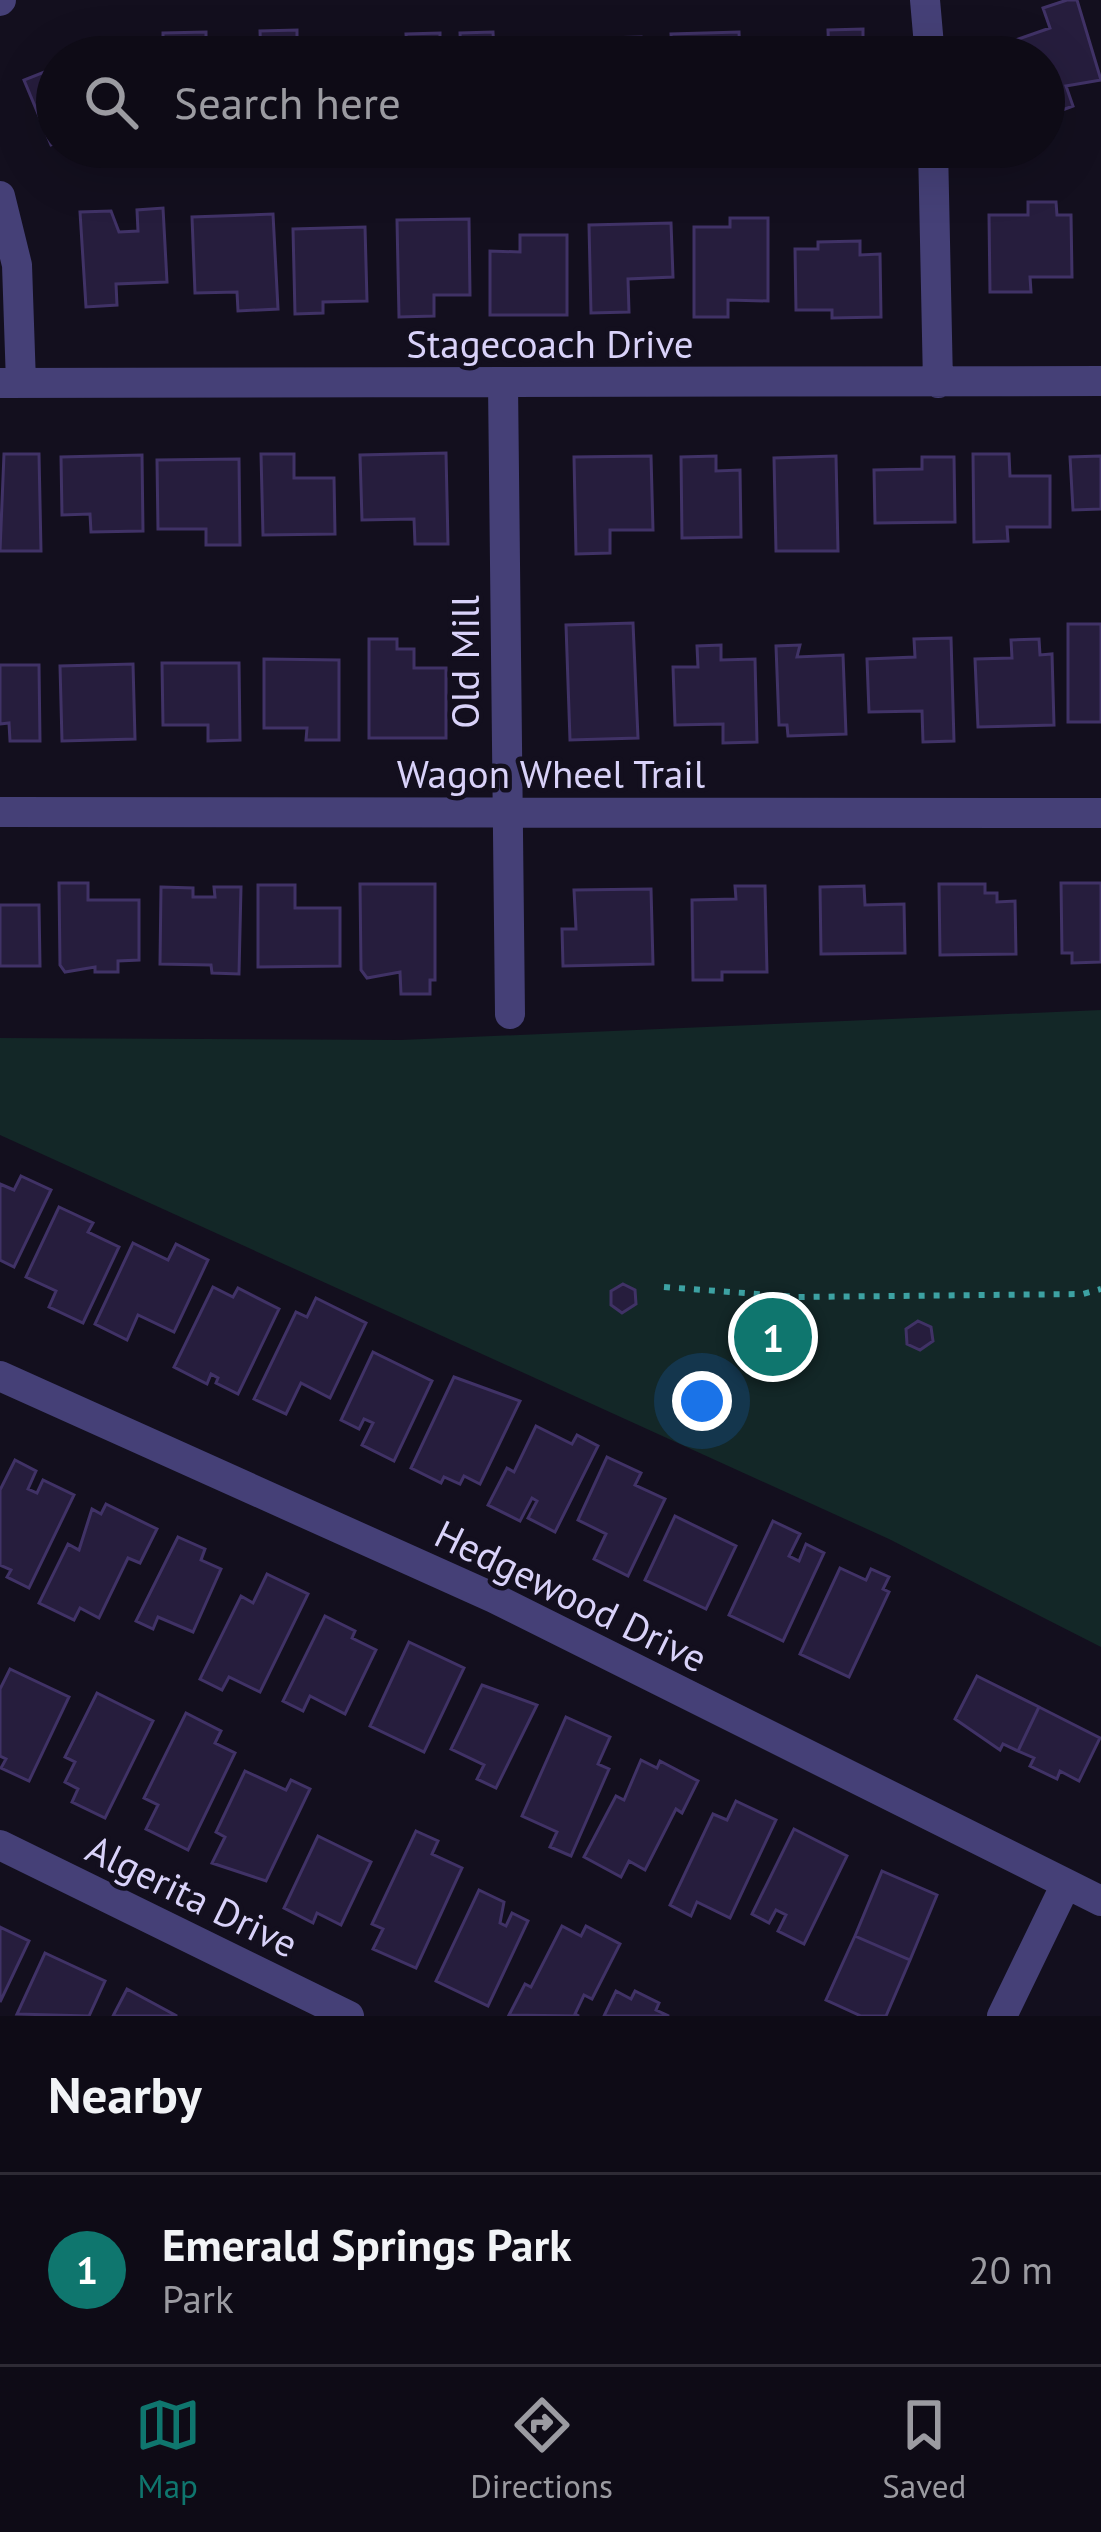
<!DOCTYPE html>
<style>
:root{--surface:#0e0b16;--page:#1c1923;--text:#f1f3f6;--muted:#9b9ba1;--line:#2e2b35;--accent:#0f766e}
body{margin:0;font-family:"PT Sans",sans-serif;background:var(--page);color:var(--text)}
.you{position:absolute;left:702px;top:1401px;width:42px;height:42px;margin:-30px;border:9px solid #fff;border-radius:50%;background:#1a73e8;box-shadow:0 0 0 18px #1a73e833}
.badge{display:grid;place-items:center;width:78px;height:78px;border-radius:50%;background:var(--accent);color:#fff;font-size:39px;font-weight:700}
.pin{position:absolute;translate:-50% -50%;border:6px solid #fff;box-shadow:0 3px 12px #0006}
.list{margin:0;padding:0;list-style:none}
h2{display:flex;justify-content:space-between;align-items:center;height:156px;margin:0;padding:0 48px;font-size:51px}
h2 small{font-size:39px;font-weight:400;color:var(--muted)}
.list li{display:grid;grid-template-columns:78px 1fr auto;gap:36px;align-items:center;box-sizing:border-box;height:192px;padding:0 48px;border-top:3px solid var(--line)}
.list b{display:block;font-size:45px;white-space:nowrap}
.list p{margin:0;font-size:39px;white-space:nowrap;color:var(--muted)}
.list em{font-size:39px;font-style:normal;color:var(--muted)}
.icon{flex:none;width:66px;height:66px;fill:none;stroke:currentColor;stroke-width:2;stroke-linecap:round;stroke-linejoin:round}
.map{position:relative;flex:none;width:1101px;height:2016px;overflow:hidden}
.search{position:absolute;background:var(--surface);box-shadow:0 12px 48px #0002;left:36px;right:36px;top:36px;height:132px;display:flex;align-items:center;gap:30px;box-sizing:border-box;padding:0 42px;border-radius:66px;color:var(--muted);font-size:45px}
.sheet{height:348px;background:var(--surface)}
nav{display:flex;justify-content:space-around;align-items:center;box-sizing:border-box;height:168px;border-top:3px solid var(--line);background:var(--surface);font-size:33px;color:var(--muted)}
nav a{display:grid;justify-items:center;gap:6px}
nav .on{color:var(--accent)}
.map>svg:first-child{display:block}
.green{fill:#132727}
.building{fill:#261d3d;stroke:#403266;stroke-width:3}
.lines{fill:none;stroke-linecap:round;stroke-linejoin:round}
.path{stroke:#3da2a3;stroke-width:6;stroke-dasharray:6 9;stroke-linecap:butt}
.minor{stroke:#454077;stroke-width:30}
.labels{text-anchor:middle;stroke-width:9;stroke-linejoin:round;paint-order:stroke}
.street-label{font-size:39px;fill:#d9d2f9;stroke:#130f1e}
</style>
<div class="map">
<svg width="1101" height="2016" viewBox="0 0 1101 2016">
<rect width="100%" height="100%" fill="#130f1e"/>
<path class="green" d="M1101,1010V1647L889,1539L0,1135V1038L401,1040Z"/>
<path class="building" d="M1067,0H1077L1101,80L1066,86L1073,106L1057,112L1051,98L1044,100V57H1019L1013,41L1050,28L1043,8Z
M863,29V57H829L828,30Z
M297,30V46L334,45V57H261L260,31Z
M206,32V39H236V57H163V33Z
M493,32L494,52L535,51V57H461L460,33Z
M739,32L740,57H672L671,34Z
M440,33V57H358V52L407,51L406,34Z
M641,37V57H565L564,39Z
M57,67V143L51,145L24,80Z
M1028,202H1056L1057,215H1071L1072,277H1030L1031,292H990L989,215H1028Z
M163,208L167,282L116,284L117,305L86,307L80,212L111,211L119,232L138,231L137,210Z
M273,214L278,309L238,311L237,292L195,293L192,217Z
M730,218H768V301L728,300V317H694V227H730Z
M469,219L470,295H434V316L399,317L397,220Z
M671,223L673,277L628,279L629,312L591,313L589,225Z
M365,227L367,301L323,302V313L295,314L293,229Z
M520,235H567V315H490V251L520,252Z
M860,241V255L880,254L881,317L832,318V310H796L795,249H818V242Z
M446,453L448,544H415L414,519L362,520L360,455Z
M4,454H39L41,551H0Z
M261,454H294V478H334L335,534L263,535Z
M973,454H1009L1010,476H1050V527H1007L1008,541L974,542Z
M142,455L143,531L91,532L90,514L62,515L61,457Z
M651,456L653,530H610V553L576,554L574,457Z
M716,456V471L740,470L741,537L682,538L681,457Z
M836,456L838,551H776L774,458Z
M1101,456V509L1073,510L1070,457Z
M922,457H954L955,522L875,523L874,470L922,469Z
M239,459L240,545H206V529H158L157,460Z
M633,623L638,738L570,740L566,625Z
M1068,624H1101V722H1068Z
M951,638L954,741L923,742L922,711L869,712L867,659L915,657L914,639Z
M369,639H397V649H414V668H446V738H369Z
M1039,639L1040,655L1052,654L1054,725L978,727L975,659L1012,658L1011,640Z
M721,645V660L755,659L757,742L723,743V724L675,725L673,667H698L697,646Z
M800,645L797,657L843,655L846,734L788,736L787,725H779L776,646Z
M264,659L339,660V740H306L307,728H264Z
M162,663H239L240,740L208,741V725H163Z
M133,664L135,739L62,741L60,666Z
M0,665H39L40,741H10L9,723L0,724Z
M59,883H88V900H139V960L118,961V972H95V967L65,972L60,965Z
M1061,883H1101V962L1072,963V953H1062Z
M360,884H435V980H430V994H401L400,972L367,978L361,970Z
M939,884H985V893H997V902L1015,901L1016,954L940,955Z
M258,885H295V908H340V966L258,967Z
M735,886H765L767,972H722V980H693L692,900L736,899Z
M864,886L865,905L904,904L905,953L821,954L820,887Z
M161,887L193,888V897H215L214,887H241L239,974L212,973L211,965L160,964Z
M651,889L653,964L563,966L562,929H576L574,890Z
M0,905H39L40,966H0Z
M21,1176L51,1190L14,1267L0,1260V1184L14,1190Z
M59,1207L93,1223L88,1232L119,1247L83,1323L49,1307L56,1291L26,1277Z
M133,1243L168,1260L176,1244L208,1260L174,1332L138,1315L127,1340L95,1324Z
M623,1284L635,1290L636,1304L622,1313L611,1305V1291Z
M213,1287L233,1297L238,1288L279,1309L238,1394L216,1383L218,1378L211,1374L207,1384L174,1367Z
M316,1298L366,1323L330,1398L301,1383L286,1414L254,1399L296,1312L307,1317Z
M918,1321L931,1327L933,1341L920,1350L907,1344L906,1329Z
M373,1352L432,1381L394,1461L362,1445L373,1423L364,1419L359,1429L341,1420Z
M454,1377L520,1401L480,1484L464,1476L460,1484L444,1477L441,1483L411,1468Z
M536,1426L572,1444L577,1435L598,1446L555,1532L528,1518L537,1501L532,1498L520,1521L488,1505L507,1468L514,1472Z
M607,1457L641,1473L635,1485L665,1499L628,1576L594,1559L606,1534L578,1520Z
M15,1460L36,1471L28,1489L37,1493L43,1480L74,1495L29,1588L7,1577L11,1570L0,1565V1490Z
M106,1504L157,1529L140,1563L128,1558L99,1618L80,1608L74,1620L39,1603L68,1544L79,1550L92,1509L101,1514Z
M675,1516L736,1546L706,1609L645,1580Z
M773,1521L800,1534L789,1556L799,1561L806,1544L824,1553L783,1641L729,1615Z
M178,1537L205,1549L201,1560L221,1569L193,1632L158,1617L153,1629L136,1621Z
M840,1568L866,1580L871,1569L889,1577L883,1589L889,1592L849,1677L800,1654Z
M267,1574L308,1594L260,1692L229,1677L222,1690L200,1679L241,1596L253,1603Z
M325,1616L355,1631L352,1638L376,1650L345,1714L310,1696L303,1711L283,1701Z
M409,1642L464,1668L424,1752L370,1726Z
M10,1669L69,1697L29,1781L1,1768L6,1759L0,1756V1689Z
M977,1676L1039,1707L1018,1751L1003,1744L1000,1750L955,1719Z
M482,1685L537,1705L496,1788L477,1779L484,1765L451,1749Z
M97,1693L153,1721L105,1818L72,1802L78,1789L65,1782L75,1762L65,1757Z
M1039,1707L1100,1738L1079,1781L1060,1771L1057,1779L1030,1766L1034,1758L1018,1751Z
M186,1713L221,1731L215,1743L235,1753L188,1850L146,1829L158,1805L144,1798Z
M566,1717L610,1737L598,1764L609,1769L571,1856L550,1847L557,1832L522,1816Z
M641,1760L657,1768L660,1761L698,1781L682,1813L676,1809L645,1870L629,1861L621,1877L584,1857L616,1796L624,1800Z
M245,1771L286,1790L291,1780L310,1789L266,1881L212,1863L225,1837L216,1832Z
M736,1801L776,1820L730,1918L697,1902L691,1916L670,1905L713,1814L727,1820Z
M794,1829L847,1856L804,1944L778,1931L786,1915L776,1910L769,1923L752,1914Z
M416,1831L438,1841L432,1854L462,1868L416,1968L373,1949L383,1929L372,1924Z
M318,1836L371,1862L341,1925L317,1913L313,1923L284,1908Z
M882,1871L937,1895L910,1960L855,1936Z
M479,1890L504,1902L500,1923L506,1926L512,1913L528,1921L488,2006L436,1981Z
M562,1926L581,1936L586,1926L620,1944L592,1999L584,1995L575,2014L579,2016L509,2015L525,1984L531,1987Z
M0,1927L29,1941L0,2002Z
M855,1936L910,1960L886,2016H861L826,2000Z
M45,1953L105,1981L89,2016L17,2014Z
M127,1989L177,2016H113Z
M616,1991L631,1999L635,1991L659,2003L656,2010L669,2016H604Z"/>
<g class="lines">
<path class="path" d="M664,1287L797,1297L1083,1294L1101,1289"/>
<path class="minor" d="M925,0L930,57
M0,1L1,0
M933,147L938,383
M0,196L17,265L21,383
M0,383L1101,381
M503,383L510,1014
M0,812L1101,813
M0,1376L494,1598L1101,1901
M0,1845L349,2016
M1002,2016L1066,1884"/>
</g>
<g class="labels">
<g class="street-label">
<text x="550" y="358">Stagecoach Drive</text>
<text transform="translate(465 662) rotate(-90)" y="14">Old Mill</text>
<text x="551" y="788">Wagon Wheel Trail</text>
<text transform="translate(571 1596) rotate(26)" y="14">Hedgewood Drive</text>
<text transform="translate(192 1896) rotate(26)" y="14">Algerita Drive</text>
</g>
</g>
</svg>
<div class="you"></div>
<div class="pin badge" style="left:773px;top:1337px">1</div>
<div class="search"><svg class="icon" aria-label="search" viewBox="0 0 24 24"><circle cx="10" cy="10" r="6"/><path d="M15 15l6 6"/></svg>Search here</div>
</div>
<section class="sheet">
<h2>Nearby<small></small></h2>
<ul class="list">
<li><span class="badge">1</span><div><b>Emerald Springs Park</b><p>Park</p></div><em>20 m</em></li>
</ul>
</section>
<nav>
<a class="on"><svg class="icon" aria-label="map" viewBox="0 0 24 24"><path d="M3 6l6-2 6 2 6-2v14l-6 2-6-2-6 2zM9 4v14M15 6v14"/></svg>Map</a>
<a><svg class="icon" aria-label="directions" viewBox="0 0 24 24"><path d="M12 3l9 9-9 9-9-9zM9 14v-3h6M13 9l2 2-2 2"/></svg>Directions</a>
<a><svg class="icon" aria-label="saved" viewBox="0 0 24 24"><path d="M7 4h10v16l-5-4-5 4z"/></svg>Saved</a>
</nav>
